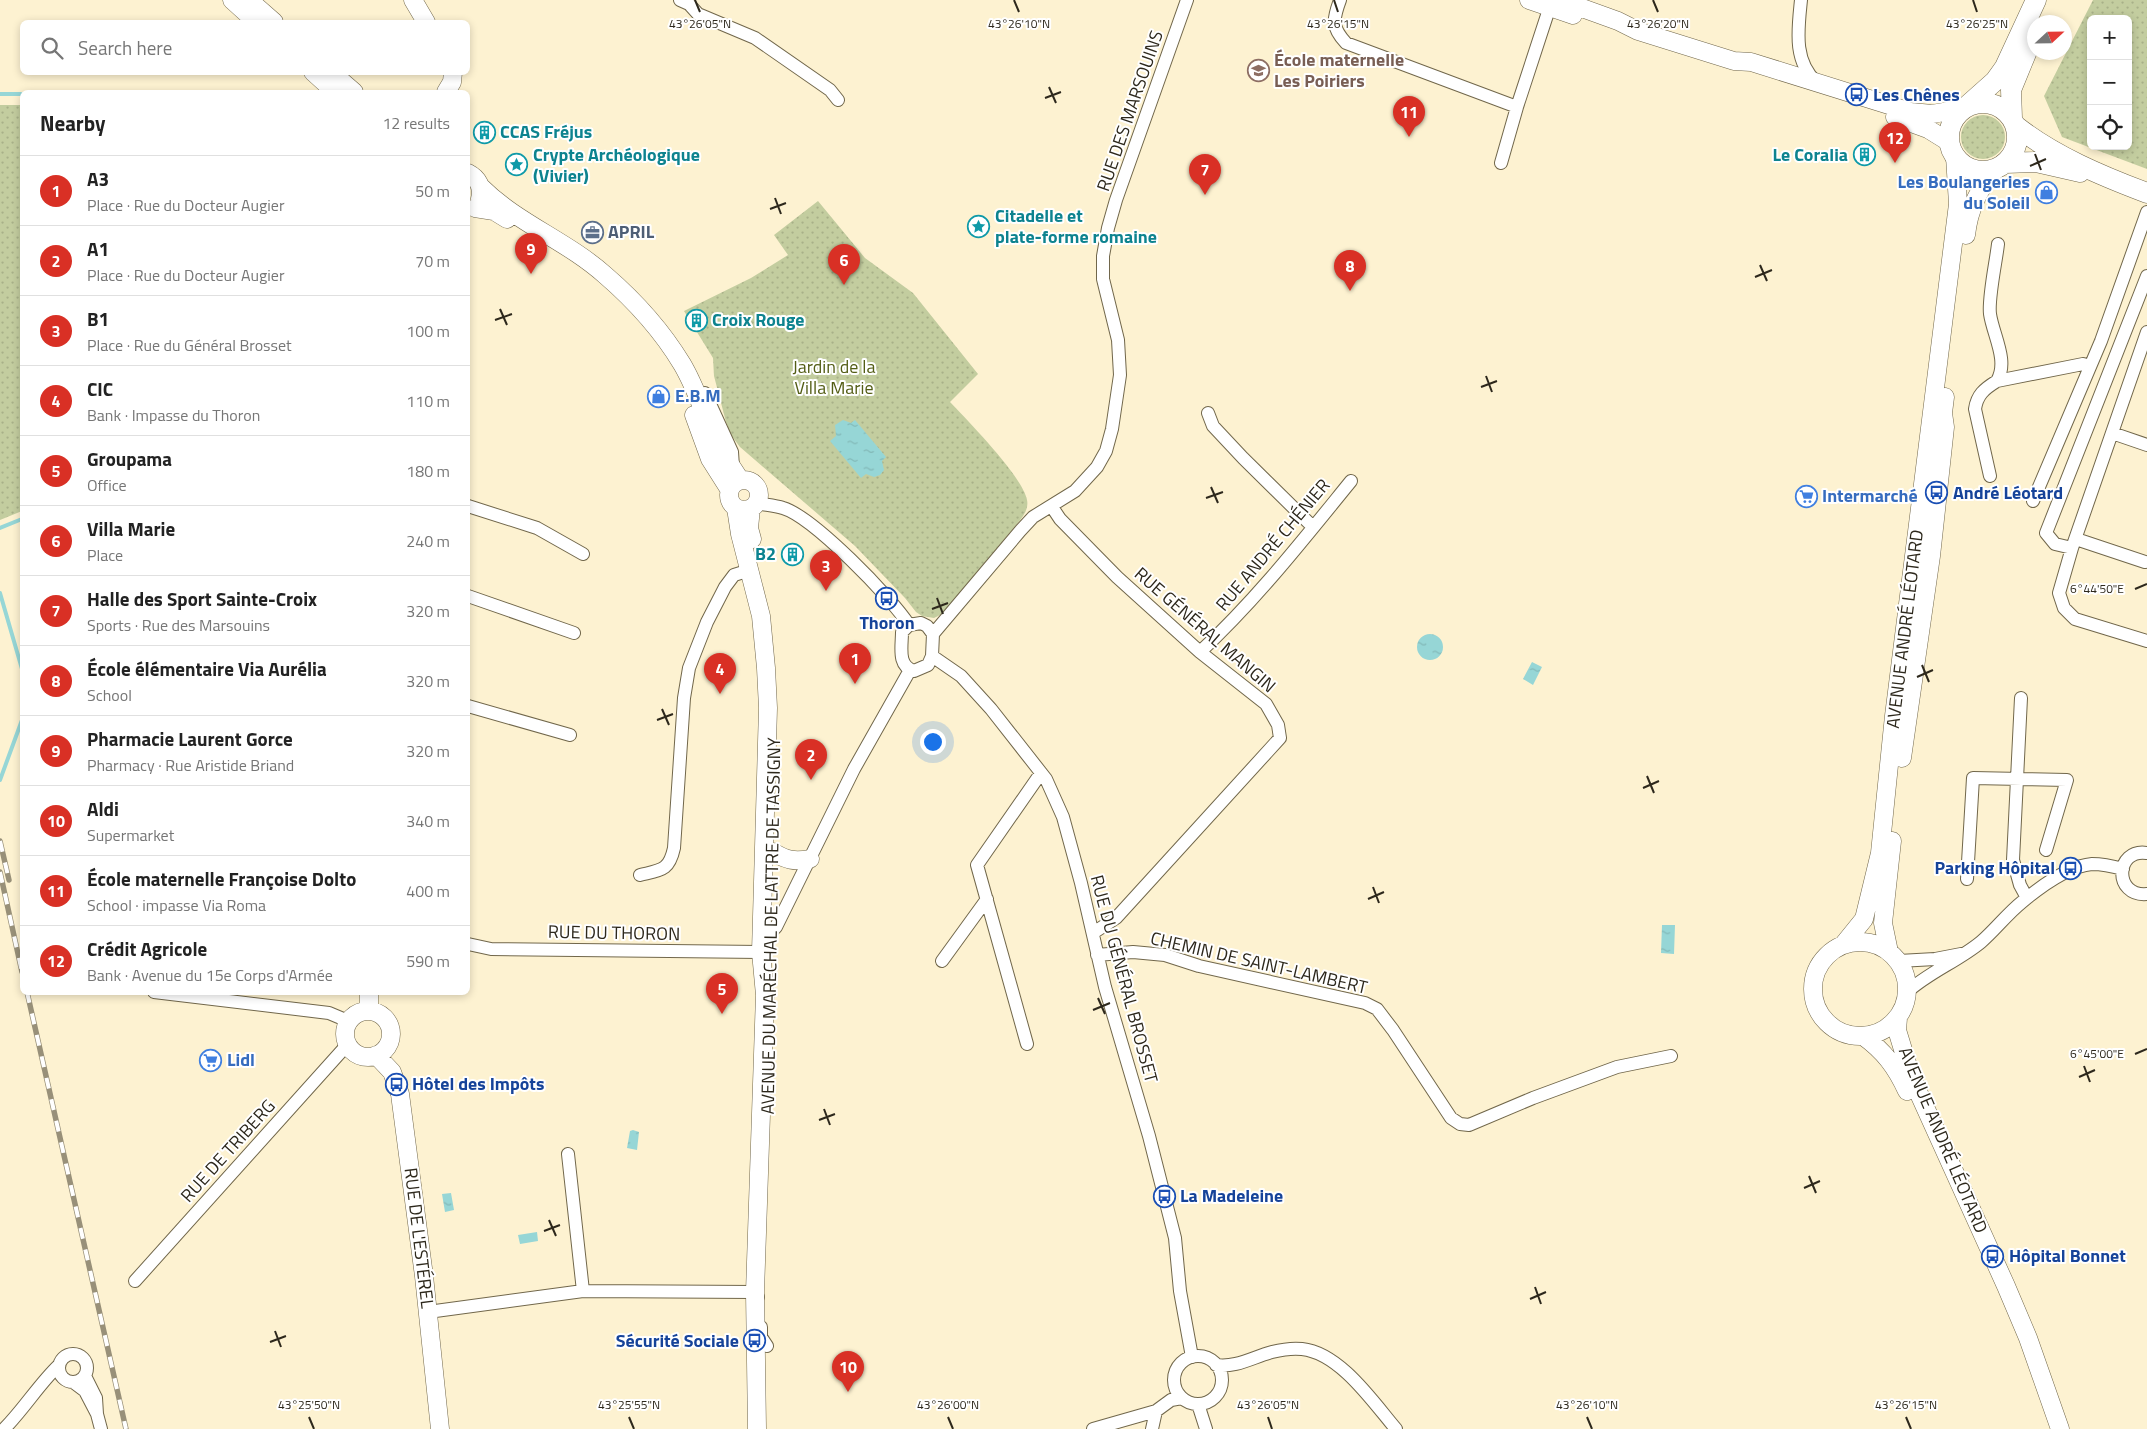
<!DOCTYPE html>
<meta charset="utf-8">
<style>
:root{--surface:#fff;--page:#f2f2f2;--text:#222;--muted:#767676;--line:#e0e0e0;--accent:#d93025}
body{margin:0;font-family:"Titillium Web",sans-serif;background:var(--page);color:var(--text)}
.controls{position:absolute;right:15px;top:15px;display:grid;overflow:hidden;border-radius:8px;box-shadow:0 2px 8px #0003}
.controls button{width:45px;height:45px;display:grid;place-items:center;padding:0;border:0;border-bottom:1px solid var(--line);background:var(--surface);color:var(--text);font:25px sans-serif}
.compass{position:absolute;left:2027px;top:15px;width:45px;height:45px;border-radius:50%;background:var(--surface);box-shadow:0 2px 8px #0003;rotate:68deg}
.you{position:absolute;left:932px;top:741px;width:18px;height:18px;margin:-12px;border:4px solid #fff;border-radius:50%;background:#1a73e8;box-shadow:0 0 0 8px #1a73e833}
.badge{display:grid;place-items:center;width:32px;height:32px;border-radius:50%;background:var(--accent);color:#fff;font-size:16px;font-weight:700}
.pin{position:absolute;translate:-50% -41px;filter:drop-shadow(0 1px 2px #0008)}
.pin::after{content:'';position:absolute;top:26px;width:18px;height:15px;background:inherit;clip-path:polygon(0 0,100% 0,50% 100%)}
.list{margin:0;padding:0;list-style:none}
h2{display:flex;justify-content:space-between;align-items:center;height:65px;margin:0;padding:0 20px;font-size:21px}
h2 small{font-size:16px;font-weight:400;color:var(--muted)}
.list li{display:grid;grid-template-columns:32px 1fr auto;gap:15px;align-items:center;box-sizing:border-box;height:70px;padding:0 20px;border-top:1px solid var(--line)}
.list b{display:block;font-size:19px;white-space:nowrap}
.list p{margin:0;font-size:16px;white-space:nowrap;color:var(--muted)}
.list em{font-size:16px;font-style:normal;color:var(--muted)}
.icon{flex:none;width:28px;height:28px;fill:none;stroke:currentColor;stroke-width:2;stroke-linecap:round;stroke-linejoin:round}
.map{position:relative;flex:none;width:2147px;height:1429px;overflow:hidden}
.search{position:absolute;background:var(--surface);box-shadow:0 2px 8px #0003;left:20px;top:20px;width:450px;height:55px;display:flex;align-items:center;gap:12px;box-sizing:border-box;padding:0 18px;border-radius:8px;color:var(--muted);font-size:19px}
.panel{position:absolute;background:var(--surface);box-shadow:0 2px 8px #0003;left:20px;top:90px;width:450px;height:905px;border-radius:8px}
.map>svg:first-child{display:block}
.grass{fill:url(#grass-dots);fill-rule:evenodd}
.water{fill:url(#water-ripples)}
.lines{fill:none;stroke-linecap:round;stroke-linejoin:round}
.stream{stroke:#96d6d6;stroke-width:4}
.street-casing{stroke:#71674b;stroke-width:14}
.secondary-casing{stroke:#71674b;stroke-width:19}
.primary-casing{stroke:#71674b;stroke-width:21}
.street{stroke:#fff;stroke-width:12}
.secondary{stroke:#fff;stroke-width:18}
.primary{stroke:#fff;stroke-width:20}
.rail-casing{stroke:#989079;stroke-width:5.5}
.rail{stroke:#fff;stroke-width:4;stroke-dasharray:11;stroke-linecap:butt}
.ticks{fill:none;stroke:#2d281c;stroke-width:2}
.labels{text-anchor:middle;stroke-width:4;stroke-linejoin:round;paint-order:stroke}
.education-label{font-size:18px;font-weight:bold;fill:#785e54;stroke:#fff;text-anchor:start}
.transit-label{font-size:18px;font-weight:bold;fill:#164399;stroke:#fff;text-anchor:start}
.street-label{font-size:18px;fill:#2d281c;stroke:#fff}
.culture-label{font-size:18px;font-weight:bold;fill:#0d838f;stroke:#fff;text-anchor:start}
.shop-label{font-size:18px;font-weight:bold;fill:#366cbe;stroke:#fff;text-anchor:start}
.service-label{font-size:18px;font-weight:bold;fill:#4e5e75;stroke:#fff;text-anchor:start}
.park-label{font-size:18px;fill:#535d15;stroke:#fff}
.ticks-label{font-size:12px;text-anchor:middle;fill:#2d281c;stroke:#fff;stroke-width:4;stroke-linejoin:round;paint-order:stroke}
</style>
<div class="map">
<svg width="2147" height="1429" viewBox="0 0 2147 1429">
<defs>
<pattern id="grass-dots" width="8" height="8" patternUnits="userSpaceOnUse" patternTransform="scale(1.25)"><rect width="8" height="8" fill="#c3cd9f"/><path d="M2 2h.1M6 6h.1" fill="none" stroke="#a8b088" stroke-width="1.8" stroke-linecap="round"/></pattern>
<pattern id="water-ripples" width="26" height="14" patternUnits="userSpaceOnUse" patternTransform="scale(1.25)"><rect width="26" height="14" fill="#96d6d6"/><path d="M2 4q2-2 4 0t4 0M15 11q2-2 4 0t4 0" fill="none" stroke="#82b8b7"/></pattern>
</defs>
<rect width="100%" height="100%" fill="#fdf2d1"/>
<path class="grass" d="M2093,0H2147V169L2062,137L2044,96ZM2091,19H2128V146H2091Z
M0,105H22V511L0,520Z
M1961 137a22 22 0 1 1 44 0a22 22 0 1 1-44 0Z
M818,201L865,258L913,293L978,374L950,402C968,421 1023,477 1027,500C1029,509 1023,517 1017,524L942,614L934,618L922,616L916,612L905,598L855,546L740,447L731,435L726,422L714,376L713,358L684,311L751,278L788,255L774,235Z"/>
<path class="water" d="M843,420L851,423L855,420L886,457L882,461L884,470L880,475L874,477L866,474L861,478L830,441L836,436L835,425Z
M1417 647a13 13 0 1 1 26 0a13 13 0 1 1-26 0Z
M1532,662L1542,667L1533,685L1523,679Z
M1662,925H1675L1674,954L1661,953Z
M633,1130L639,1132L637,1150L627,1148L630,1131Z
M451,1193L454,1210L445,1212L442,1194Z
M537,1232L538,1241L520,1244L518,1235Z"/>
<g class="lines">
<path class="stream" d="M0,94H22
M0,528L22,519
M0,593L22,669
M0,780L22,720"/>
<defs>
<path id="street" d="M680,0L689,4L698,14L755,38L830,90L838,100
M1340,0C1333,19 1331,27 1346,43L1517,107
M1801,0C1798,30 1793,61 1817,83
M1501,163L1517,107L1552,0
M2147,332L2072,548L2059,593L2064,608L2075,619L2147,641
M1997,381C2009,361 1993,335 1990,314C1988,298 1996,262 1998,244
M705,393L732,452L733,467
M1208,413L1213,426L1243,458L1313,527
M2112,433L2147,445
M1990,476L1975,409C1977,395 1984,389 1997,381L2083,364L2090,366
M2033,501L2101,341L2147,212
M756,503C765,505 774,505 783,508C813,517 891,597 909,625
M468,506L537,528L583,554
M1052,507L1060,519L1117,577L1200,652L1266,704L1278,725L1280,738L1116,918L1093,933
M2076,539L2145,562
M2072,548L2055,544L2046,533L2147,276
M468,596L574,633
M921,623L927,626L933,634L932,656L928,665L914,671C897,666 902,647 902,632L909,625Z
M933,634L1020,531L1033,517L1075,491L1097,467L1106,451L1112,429L1120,375L1118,340L1103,279V256L1108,228L1116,200L1187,0
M1200,652C1256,600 1303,540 1351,481
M932,656L961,676L991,709L1046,779L1063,817L1081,883L1105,987L1149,1136L1175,1238L1180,1291L1192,1357
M2021,698L2013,860L2020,885L2027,898
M468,706L570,735
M2147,853C2115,848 2113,897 2147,894
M640,875C661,870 669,871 674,848L684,698L689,668L707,622L725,587L734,575L750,570
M1967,879L1973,778L2067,780L2046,850
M769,934L776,927L854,769L910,670
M468,944L491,949L761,952
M1097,955L1133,952L1165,955L1199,966L1365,1003L1377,1009L1393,1030L1451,1118L1460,1124L1469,1125L1533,1098L1617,1067L1671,1056
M942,961L987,899
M1899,961L1935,959L1961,954
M154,992L329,1013L348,1021
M1907,992C1929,972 1958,961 1981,942C1995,930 2007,914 2022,902C2040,887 2069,866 2092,864C2103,864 2112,866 2123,869
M1027,1044L977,865L1041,773
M568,1154L583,1291
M135,1281L347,1045
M428,1312L583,1291L755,1292L758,1297
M761,1327V1337L767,1346
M59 1368a14 14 0 1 1 28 0a14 14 0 1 1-28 0Z
M1174 1380a24 24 0 1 1 48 0a24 24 0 1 1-48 0Z
M1216,1365C1236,1368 1253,1357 1272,1352C1280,1350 1293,1348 1302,1349C1340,1353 1373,1402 1396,1429
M73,1382L85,1391L97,1414L96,1398L85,1376
M1198,1404L1206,1429
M97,1414L101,1429
M4,1429C24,1409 39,1384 59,1365
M1093,1429L1156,1411
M1152,1429L1156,1411L1171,1400L1182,1398"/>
<path id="secondary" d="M232,0L254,20
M249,0L274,22
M413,0L426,22
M1529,0L1573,15
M1560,0L1618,21L1638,31L1734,61L1751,62L1911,112L1932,114L1962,109
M313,72L335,92
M331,72L354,92
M446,92L452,82L453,72
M1895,117L1928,129L1949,142
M468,173C478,178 483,187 480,199
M481,187C517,223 567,241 605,275C634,300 662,331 682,364C697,389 705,418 718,444C724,457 733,468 740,480
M475,208L494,211L507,219
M1966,235C1969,208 1979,188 1997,168
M694,415L710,459L729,489
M729 495a15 15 0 1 1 30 0a15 15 0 1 1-30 0Z
M736,508L740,534L761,616L766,668L768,708L761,952L765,995L755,1292L757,1429
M751,508L749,528L752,539
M1902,758L1931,556L1945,427L1943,413L1945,397
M773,852C786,860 794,862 810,859
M1813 989a47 47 0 1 1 94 0a47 47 0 1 1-94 0Z
M1843,945L1864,919L1880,853L1894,716L1958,204L1955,156
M1889,952L1883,923L1892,841
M345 1034a23 23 0 1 1 46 0a23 23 0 1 1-46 0Z
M369,1011V992
M1898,1018L1897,1030L1911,1076L2006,1286L2028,1338L2060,1429
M1863,1036C1884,1051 1896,1067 1907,1091
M376,1055L392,1072L400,1094L424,1276L440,1429"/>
<path id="primary" d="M1949 137a34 34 0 1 1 68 0a34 34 0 1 1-68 0Z
M1968,105L1995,81L2005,67L2036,0
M2012,118L2011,90L2027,51
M2016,126C2054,156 2102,176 2147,193
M2005,163L2036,162L2080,172"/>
</defs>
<use href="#street" class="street-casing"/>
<use href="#secondary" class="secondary-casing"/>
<use href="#primary" class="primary-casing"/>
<use href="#street" class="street"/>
<use href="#secondary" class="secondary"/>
<use href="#primary" class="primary"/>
<defs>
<path id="rail" d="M0,841L9,880
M0,872L22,972
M27,992L126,1429"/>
</defs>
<use href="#rail" class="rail-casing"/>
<use href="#rail" class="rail"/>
</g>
<path class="ticks" d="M695,0L700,12M1014,0L1019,12M1334,0L1338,12M1653,0L1658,12M1973,0L1977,12M1049,87L1056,103M1045,98L1061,92M2035,154L2041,170M2030,166L2046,159M775,198L781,214M770,209L786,203M1760,265L1767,281M1755,277L1772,270M500,309L507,325M495,320L512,314M1486,376L1492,392M1481,387L1497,381M1211,487L1218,503M1206,498L1223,492M2135,589L2147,584M937,598L943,614M932,609L948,603M1922,665L1929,682M1917,677L1933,670M662,709L669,725M657,720L673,714M1647,776L1654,793M1643,788L1659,781M1373,887L1379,903M1368,899L1384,892M1098,998L1105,1014M1093,1010L1110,1003M2135,1054L2147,1049M2084,1066L2090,1082M2079,1077L2095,1070M824,1109L830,1125M819,1120L835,1114M1809,1176L1816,1193M1804,1188L1820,1181M549,1220L556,1236M544,1231L560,1225M1535,1287L1541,1304M1530,1299L1546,1292M275,1331L281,1347M270,1342L286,1336M309,1417L314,1429M629,1417L634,1429M948,1417L953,1429M1268,1417L1272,1429M1587,1417L1592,1429M1906,1417L1911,1429"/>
<defs>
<symbol id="school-ring" viewBox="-11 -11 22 22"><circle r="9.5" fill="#fff" stroke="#8d6e63" stroke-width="1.5"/><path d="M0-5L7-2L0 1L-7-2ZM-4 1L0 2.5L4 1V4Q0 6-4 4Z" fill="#8d6e63"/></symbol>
<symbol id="bus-ring" viewBox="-11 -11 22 22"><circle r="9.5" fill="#fff" stroke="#1a4fb4" stroke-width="1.5"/><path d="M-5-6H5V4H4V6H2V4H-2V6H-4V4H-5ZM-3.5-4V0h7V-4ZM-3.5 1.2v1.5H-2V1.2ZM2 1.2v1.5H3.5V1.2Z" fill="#1a4fb4"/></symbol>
<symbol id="building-ring" viewBox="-11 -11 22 22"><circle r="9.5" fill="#fff" stroke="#0f9aa8" stroke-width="1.5"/><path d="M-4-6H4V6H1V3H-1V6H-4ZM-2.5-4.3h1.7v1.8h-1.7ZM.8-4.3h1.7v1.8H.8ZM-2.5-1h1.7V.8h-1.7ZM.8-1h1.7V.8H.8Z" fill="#0f9aa8"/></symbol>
<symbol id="sight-ring" viewBox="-11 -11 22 22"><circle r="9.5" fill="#fff" stroke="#0f9aa8" stroke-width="1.5"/><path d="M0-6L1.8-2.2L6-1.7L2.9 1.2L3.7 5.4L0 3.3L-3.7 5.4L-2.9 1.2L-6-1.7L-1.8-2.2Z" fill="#0f9aa8"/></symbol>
<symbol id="shop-ring" viewBox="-11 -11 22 22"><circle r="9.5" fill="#fff" stroke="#3f7fe0" stroke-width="1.5"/><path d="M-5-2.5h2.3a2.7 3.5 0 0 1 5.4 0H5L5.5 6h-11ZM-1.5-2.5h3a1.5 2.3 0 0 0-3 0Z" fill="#3f7fe0"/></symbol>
<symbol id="office-ring" viewBox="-11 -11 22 22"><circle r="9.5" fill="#fff" stroke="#5c6f8a" stroke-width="1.5"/><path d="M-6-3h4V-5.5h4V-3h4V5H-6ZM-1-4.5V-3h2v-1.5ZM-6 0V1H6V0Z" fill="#5c6f8a"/></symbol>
<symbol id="supermarket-ring" viewBox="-11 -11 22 22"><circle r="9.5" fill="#fff" stroke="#3f7fe0" stroke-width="1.5"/><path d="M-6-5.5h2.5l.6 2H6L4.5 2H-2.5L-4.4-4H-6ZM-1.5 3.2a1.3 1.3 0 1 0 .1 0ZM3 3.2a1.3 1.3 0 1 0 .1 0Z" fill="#3f7fe0"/></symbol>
</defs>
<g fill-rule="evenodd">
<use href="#school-ring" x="1246" y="58" width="25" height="25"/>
<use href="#bus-ring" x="1844" y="82" width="25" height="25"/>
<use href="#building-ring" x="472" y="120" width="25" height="25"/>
<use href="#building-ring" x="1852" y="142" width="25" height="25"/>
<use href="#sight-ring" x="504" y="152" width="25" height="25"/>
<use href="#shop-ring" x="2034" y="180" width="25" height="25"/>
<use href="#sight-ring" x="966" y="214" width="25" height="25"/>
<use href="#office-ring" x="580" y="220" width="25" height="25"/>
<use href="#building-ring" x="684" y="308" width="25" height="25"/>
<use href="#shop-ring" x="646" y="384" width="25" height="25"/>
<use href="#bus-ring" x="1924" y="480" width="25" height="25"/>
<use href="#supermarket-ring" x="1794" y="484" width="25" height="25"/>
<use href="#building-ring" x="780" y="542" width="25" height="25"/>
<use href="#bus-ring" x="874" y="586" width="25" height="25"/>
<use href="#bus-ring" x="2058" y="856" width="25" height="25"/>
<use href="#supermarket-ring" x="198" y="1048" width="25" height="25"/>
<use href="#bus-ring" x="384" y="1072" width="25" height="25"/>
<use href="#bus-ring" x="1152" y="1184" width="25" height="25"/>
<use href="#bus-ring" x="1980" y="1244" width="25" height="25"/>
<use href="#bus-ring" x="742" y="1328" width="25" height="25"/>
</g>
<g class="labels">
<g class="education-label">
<text x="1274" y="66">École maternelle<tspan x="1274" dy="21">Les Poiriers</tspan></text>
</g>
<g class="transit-label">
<text x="1873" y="101">Les Chênes</text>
<text x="1953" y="499">André Léotard</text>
<text x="887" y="629" text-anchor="middle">Thoron</text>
<text x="2055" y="874" text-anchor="end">Parking Hôpital</text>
<text x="412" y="1090">Hôtel des Impôts</text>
<text x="1180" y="1202">La Madeleine</text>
<text x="2009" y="1262">Hôpital Bonnet</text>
<text x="739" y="1347" text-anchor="end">Sécurité Sociale</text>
</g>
<g class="street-label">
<text transform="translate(1130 111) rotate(-71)" y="6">RUE DES MARSOUINS</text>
<text transform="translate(1273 545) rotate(-50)" y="6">RUE ANDRÉ CHÉNIER</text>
<text transform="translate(1905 629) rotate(-83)" y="6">AVENUE ANDRÉ LÉOTARD</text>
<text transform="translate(1205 630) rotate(41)" y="6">RUE GÉNÉRAL MANGIN</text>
<text transform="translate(771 926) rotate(-89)" y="6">AVENUE DU MARÉCHAL DE LATTRE DE TASSIGNY</text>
<text transform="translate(614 933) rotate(1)" y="6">RUE DU THORON</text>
<text transform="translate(1259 963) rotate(13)" y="6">CHEMIN DE SAINT-LAMBERT</text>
<text transform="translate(1124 979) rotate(75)" y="6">RUE DU GÉNÉRAL BROSSET</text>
<text transform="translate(1943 1140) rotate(67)" y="6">AVENUE ANDRÉ LÉOTARD</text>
<text transform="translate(228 1151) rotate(-48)" y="6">RUE DE TRIBERG</text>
<text transform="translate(419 1238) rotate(83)" y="6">RUE DE L'ESTÉREL</text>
</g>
<g class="culture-label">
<text x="500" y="138">CCAS Fréjus</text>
<text x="533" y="161">Crypte Archéologique<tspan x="533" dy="21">(Vivier)</tspan></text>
<text x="1848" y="161" text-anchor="end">Le Coralia</text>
<text x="995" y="222">Citadelle et<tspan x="995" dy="21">plate-forme romaine</tspan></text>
<text x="712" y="326">Croix Rouge</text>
<text x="776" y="560" text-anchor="end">B2</text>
</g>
<g class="shop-label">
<text x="2030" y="188" text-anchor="end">Les Boulangeries<tspan x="2030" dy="21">du Soleil</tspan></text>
<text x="675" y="402">E.B.M</text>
<text x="1822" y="502">Intermarché</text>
<text x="227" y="1066">Lidl</text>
</g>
<g class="service-label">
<text x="608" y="238">APRIL</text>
</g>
<g class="park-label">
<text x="834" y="373">Jardin de la<tspan x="834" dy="21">Villa Marie</tspan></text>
</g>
</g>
<g class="ticks-label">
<text x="1977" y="28">43°26'25"N</text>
<text x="700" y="28">43°26'05"N</text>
<text x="1019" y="28">43°26'10"N</text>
<text x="1338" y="28">43°26'15"N</text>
<text x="1658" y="28">43°26'20"N</text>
<text x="2097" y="593">6°44'50"E</text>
<text x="2097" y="1058">6°45'00"E</text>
<text x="309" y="1409">43°25'50"N</text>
<text x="629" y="1409">43°25'55"N</text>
<text x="948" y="1409">43°26'00"N</text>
<text x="1268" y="1409">43°26'05"N</text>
<text x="1587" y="1409">43°26'10"N</text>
<text x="1906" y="1409">43°26'15"N</text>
</g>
</svg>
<div class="controls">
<button>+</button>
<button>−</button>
<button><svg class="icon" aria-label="locate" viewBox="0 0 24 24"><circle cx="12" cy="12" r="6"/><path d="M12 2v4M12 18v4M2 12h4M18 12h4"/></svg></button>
</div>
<svg class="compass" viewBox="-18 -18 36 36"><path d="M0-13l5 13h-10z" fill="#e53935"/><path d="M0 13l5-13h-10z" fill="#767676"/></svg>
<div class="you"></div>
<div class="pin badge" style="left:855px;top:684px">1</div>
<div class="pin badge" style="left:811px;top:780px">2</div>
<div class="pin badge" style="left:826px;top:591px">3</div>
<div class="pin badge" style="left:720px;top:694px">4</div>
<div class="pin badge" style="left:722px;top:1014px">5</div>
<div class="pin badge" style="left:844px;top:285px">6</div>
<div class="pin badge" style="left:1205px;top:195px">7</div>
<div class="pin badge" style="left:1350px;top:291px">8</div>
<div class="pin badge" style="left:531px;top:274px">9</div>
<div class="pin badge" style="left:848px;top:1392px">10</div>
<div class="pin badge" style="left:1409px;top:137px">11</div>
<div class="pin badge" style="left:1895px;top:163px">12</div>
<div class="search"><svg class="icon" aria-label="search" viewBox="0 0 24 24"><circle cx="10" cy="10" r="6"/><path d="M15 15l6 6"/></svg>Search here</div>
<section class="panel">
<h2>Nearby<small>12 results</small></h2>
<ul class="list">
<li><span class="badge">1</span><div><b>A3</b><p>Place · Rue du Docteur Augier</p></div><em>50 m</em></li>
<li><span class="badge">2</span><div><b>A1</b><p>Place · Rue du Docteur Augier</p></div><em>70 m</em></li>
<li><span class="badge">3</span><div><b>B1</b><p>Place · Rue du Général Brosset</p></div><em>100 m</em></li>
<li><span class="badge">4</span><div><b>CIC</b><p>Bank · Impasse du Thoron</p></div><em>110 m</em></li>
<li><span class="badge">5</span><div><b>Groupama</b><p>Office</p></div><em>180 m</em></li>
<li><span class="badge">6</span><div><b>Villa Marie</b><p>Place</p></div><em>240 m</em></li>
<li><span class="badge">7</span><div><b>Halle des Sport Sainte-Croix</b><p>Sports · Rue des Marsouins</p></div><em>320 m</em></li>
<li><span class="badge">8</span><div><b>École élémentaire Via Aurélia</b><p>School</p></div><em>320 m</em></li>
<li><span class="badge">9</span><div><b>Pharmacie Laurent Gorce</b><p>Pharmacy · Rue Aristide Briand</p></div><em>320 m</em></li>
<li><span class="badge">10</span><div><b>Aldi</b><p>Supermarket</p></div><em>340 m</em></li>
<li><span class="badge">11</span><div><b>École maternelle Françoise Dolto</b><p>School · impasse Via Roma</p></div><em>400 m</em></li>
<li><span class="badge">12</span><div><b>Crédit Agricole</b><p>Bank · Avenue du 15e Corps d'Armée</p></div><em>590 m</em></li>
</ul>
</section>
</div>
